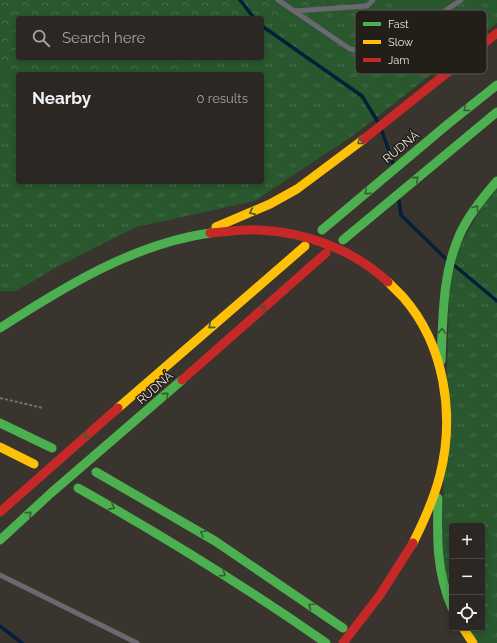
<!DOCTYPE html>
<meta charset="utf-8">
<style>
:root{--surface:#2c2722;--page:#38332f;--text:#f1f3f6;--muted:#a6a5a5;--line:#484440}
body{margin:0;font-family:Raleway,sans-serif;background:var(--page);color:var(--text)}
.controls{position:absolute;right:12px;bottom:12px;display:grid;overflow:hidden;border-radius:4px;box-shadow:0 2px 6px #0003}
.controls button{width:36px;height:36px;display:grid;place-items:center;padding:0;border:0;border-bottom:1px solid var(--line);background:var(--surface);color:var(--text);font:20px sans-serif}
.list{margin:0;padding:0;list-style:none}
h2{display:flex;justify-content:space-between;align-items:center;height:52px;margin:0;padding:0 16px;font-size:17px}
h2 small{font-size:13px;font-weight:400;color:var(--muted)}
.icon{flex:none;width:22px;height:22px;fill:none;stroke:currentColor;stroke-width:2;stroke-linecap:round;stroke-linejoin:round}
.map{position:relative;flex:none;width:497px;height:643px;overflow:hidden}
.search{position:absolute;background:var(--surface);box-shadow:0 2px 6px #0003;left:16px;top:16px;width:248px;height:44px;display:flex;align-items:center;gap:10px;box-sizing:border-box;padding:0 14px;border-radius:4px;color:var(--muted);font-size:15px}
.panel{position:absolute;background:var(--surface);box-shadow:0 2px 6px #0003;left:16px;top:72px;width:248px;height:112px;border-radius:4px}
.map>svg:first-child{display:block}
.grass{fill:url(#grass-tufts)}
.forest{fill:url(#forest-crowns)}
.garden{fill:#29572e}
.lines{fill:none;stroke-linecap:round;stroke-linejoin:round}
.stream{stroke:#051f3a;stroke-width:3.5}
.path{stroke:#737073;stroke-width:2;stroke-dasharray:3 2;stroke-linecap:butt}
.lane{stroke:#6c6871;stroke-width:5}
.fast{stroke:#4caf50;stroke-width:9}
.slow{stroke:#ffc107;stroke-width:9}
.jam{stroke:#c62828;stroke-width:9}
.oneway{stroke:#355f31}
.labels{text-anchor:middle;stroke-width:3;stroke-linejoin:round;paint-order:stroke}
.street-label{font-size:12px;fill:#e9e3dc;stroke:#221e18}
.key{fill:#221e18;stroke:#5e5953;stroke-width:1}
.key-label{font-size:11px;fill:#e9e3dc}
</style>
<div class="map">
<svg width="497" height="643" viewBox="0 0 497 643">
<defs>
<pattern id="grass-tufts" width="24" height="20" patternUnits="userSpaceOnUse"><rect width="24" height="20" fill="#29572e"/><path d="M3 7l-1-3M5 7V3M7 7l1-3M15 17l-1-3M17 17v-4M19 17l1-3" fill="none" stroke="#486f4c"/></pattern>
<pattern id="forest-crowns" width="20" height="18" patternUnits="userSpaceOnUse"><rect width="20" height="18" fill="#29572e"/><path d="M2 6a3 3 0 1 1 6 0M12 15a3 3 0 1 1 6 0" fill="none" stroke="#486f4c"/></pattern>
</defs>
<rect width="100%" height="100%" fill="#3a342e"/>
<path class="grass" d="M335,0H394L415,27L451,0H497V23L355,134L255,201L136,227L57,267L16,291H0V69L18,78V182H262V74H178L183,58H262V22Z
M497,181V643H473L463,628H482V526H452V608L441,578L450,263Z"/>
<path class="forest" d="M0,0H335L262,22V18H18V58H183L178,74H18V78L0,69Z"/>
<path class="garden" d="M394,0H451L415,27Z"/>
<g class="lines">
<path class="stream" d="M240,0L254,18
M262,26L362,96L378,122
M382,131L393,163
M399,201L401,215L445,258
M455,266L497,301
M0,626L22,643"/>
<path class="path" d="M0,398L43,408"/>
<path class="lane" d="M278,0L350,49L382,54L461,0
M294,11L367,6L373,0
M0,575L137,643"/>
<path class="fast" d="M322,230L448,124L497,85
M343,240L497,112
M0,328C64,287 133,244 210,233
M441,361C443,319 442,273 460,234C469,214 483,197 497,181
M0,423L52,448
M96,472L215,541L343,628
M78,488C163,536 246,587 326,643
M438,498C437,537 436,571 452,608
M0,540L51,493L182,380"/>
<path class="slow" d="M216,227L270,204L297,189L364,139
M388,282C393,287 398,292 403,297C445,345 455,415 440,475C434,499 424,521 413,543
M118,408L305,246
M0,447L34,464
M463,628L473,643"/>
<path class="jam" d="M364,139L497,33
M210,233C226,232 243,229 259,230C306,232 354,250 388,282
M182,380L326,253
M0,512L118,408
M343,643L380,595L413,543"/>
</g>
<defs><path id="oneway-chevron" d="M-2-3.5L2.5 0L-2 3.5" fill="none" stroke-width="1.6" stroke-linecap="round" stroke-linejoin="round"/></defs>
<g class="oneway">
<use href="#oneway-chevron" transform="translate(466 109) rotate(141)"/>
<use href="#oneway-chevron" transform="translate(360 142) rotate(141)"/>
<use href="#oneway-chevron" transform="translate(416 179) rotate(-40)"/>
<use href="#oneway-chevron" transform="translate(367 192) rotate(139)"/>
<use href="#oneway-chevron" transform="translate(476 208) rotate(-54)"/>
<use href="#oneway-chevron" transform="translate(252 212) rotate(156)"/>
<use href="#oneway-chevron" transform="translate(263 308) rotate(-41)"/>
<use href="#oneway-chevron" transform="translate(211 326) rotate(139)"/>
<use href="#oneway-chevron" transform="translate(442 331) rotate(-88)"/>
<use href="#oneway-chevron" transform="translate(166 395) rotate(-41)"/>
<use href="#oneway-chevron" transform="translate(86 435) rotate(139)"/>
<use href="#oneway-chevron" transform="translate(112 507) rotate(29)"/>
<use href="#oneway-chevron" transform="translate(29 514) rotate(-42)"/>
<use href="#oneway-chevron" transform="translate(203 533) rotate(-149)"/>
<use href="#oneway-chevron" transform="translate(223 574) rotate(33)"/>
<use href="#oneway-chevron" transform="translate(311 606) rotate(-145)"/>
</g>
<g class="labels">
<g class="street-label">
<text transform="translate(401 147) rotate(-40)" y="4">RUDNÁ</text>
<text transform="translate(155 388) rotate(-41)" y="4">RUDNÁ</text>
</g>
</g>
<rect x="355" y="10" width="132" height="64" rx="6" class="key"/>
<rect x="363" y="22" width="18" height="4" fill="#4caf50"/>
<rect x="363" y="40" width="18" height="4" fill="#ffc107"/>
<rect x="363" y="58" width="18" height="4" fill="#c62828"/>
<g class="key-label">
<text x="388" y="28">Fast</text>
<text x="388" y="46">Slow</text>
<text x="388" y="64">Jam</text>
</g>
</svg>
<div class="controls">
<button>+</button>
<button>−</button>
<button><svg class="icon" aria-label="locate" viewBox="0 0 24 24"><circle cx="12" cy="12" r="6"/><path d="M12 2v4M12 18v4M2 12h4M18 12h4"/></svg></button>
</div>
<div class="search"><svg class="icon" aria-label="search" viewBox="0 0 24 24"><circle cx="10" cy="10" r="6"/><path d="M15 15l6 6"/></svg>Search here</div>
<section class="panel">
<h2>Nearby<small>0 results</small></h2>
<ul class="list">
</ul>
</section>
</div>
